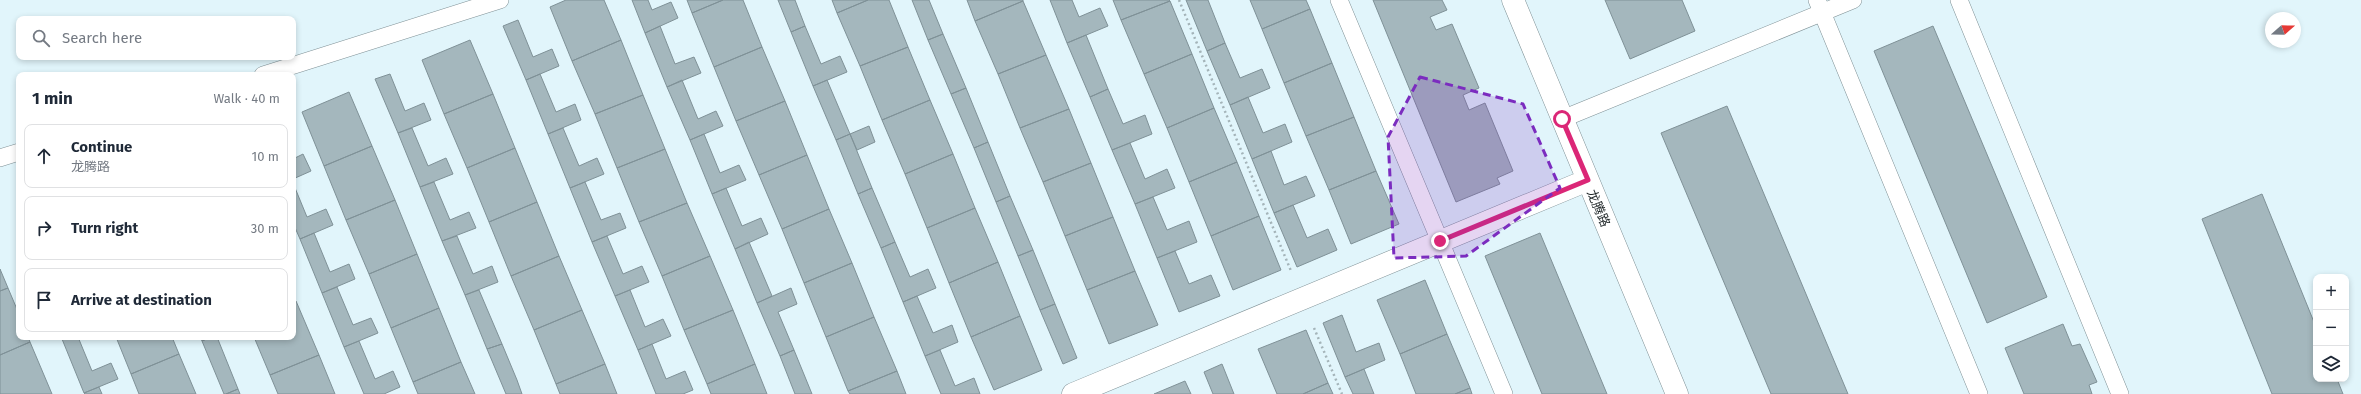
<!DOCTYPE html>
<meta charset="utf-8">
<style>
:root{--surface:#fff;--page:#f6f6f7;--text:#1f2937;--muted:#747a83;--line:#e0e1e3}
body{margin:0;font-family:"Fira Sans","Noto Sans SC",sans-serif;background:var(--page);color:var(--text)}
.controls{position:absolute;right:12px;bottom:12px;display:grid;overflow:hidden;border-radius:8px;box-shadow:0 2px 6px #0003}
.controls button{width:36px;height:36px;display:grid;place-items:center;padding:0;border:0;border-bottom:1px solid var(--line);background:var(--surface);color:var(--text);font:20px sans-serif}
.compass{position:absolute;left:2265px;top:12px;width:36px;height:36px;border-radius:50%;background:var(--surface);box-shadow:0 2px 6px #0003;rotate:70deg}
.stop{position:absolute;width:12px;height:12px;margin:-9px;border:3px solid #db2777;border-radius:50%;background:#fff}
.stop.end{background:#db2777;border-color:#fff;box-shadow:0 1px 4px #0008}
.list{margin:0;padding:0;list-style:none}
h2{display:flex;justify-content:space-between;align-items:center;height:52px;margin:0;padding:0 16px;font-size:17px}
h2 small{font-size:13px;font-weight:400;color:var(--muted)}
.list li{display:grid;grid-template-columns:26px 1fr auto;gap:12px;align-items:center;box-sizing:border-box;height:64px;margin:0 8px 8px;padding:0 8px;border:1px solid var(--line);border-radius:8px}
.list b{display:block;font-size:15px;white-space:nowrap}
.list p{margin:0;font-size:13px;white-space:nowrap;color:var(--muted)}
.list em{font-size:13px;font-style:normal;color:var(--muted)}
.icon{flex:none;width:22px;height:22px;fill:none;stroke:currentColor;stroke-width:2;stroke-linecap:round;stroke-linejoin:round}
.map{position:relative;flex:none;width:2361px;height:394px;overflow:hidden}
.search{position:absolute;background:var(--surface);box-shadow:0 2px 6px #0003;left:16px;top:16px;width:280px;height:44px;display:flex;align-items:center;gap:10px;box-sizing:border-box;padding:0 14px;border-radius:8px;color:var(--muted);font-size:15px}
.panel{position:absolute;background:var(--surface);box-shadow:0 2px 6px #0003;left:16px;top:72px;width:280px;height:268px;border-radius:8px}
.map>svg:first-child{display:block}
.building{fill:#a4b7bd;stroke:#7f9197}
.lines{fill:none;stroke-linecap:round;stroke-linejoin:round}
.service-casing{stroke:#809297;stroke-width:18}
.minor-casing{stroke:#809297;stroke-width:23}
.path{stroke:#a4b4b9;stroke-width:2.5;stroke-dasharray:2 3;stroke-linecap:butt}
.service{stroke:#fff;stroke-width:17}
.minor{stroke:#fff;stroke-width:22}
.route{stroke:#db2777;stroke-width:5}
.marked{fill:#7b2cbf;fill-opacity:0.2;stroke:#7b2cbf;stroke-width:3;stroke-dasharray:8 5;stroke-linejoin:round}
.labels{text-anchor:middle;stroke-width:3;stroke-linejoin:round;paint-order:stroke}
.street-label{font-size:13px;fill:#1f2628;stroke:#fff}
</style>
<div class="map">
<svg width="2361" height="394" viewBox="0 0 2361 394">
<rect width="100%" height="100%" fill="#e1f5fb"/>
<path class="building" d="M566,0H604L621,40L572,61L550,7Z
M632,0H648L652,10L671,2L678,18L645,33Z
M687,0H723L692,13Z
M723,0H743L762,47L714,67L692,13Z
M778,0H795L805,26L791,32Z
M832,0H868L837,13Z
M868,0H889L908,47L860,66L837,13Z
M912,0H929L943,34L928,40Z
M967,0H1023V1L975,21Z
M1050,0H1072L1079,17L1100,8L1108,26L1067,43Z
M1113,0H1169L1170,1L1121,20Z
M1186,0H1208L1225,43L1207,51Z
M1250,0H1306L1310,9L1262,29Z
M1373,0H1442L1447,10L1430,17L1436,30L1452,24L1479,88L1463,95L1469,110L1485,103L1513,171L1497,178L1500,184L1456,202Z
M1605,0H1682L1695,31L1630,59Z
M1023,1L1046,55L998,74L975,21Z
M1170,1L1192,54L1144,74L1121,20Z
M1310,9L1332,63L1284,83L1262,29Z
M518,20L533,57L552,49L559,66L526,80L503,26Z
M660,26L675,64L694,57L701,73L667,87L645,33Z
M805,26L821,64L840,56L847,72L813,86L791,32Z
M1933,26L2047,297L1987,323L1874,51Z
M943,34L966,88L951,94L928,40Z
M1086,35L1108,89L1090,97L1067,43Z
M470,40L493,94L444,114L422,60Z
M621,40L643,95L595,114L572,61Z
M1225,43L1240,78L1262,69L1270,88L1230,105L1207,51Z
M762,47L785,101L736,121L714,67Z
M908,47L930,100L882,120L860,66Z
M1192,54L1214,108L1167,128L1144,74Z
M1046,55L1069,109L1020,128L998,74Z
M1332,63L1354,117L1306,136L1284,83Z
M390,74L405,111L424,103L431,120L398,133L375,79Z
M540,74L556,112L575,104L581,120L548,134L526,80Z
M682,80L698,119L716,111L723,126L690,140L667,87Z
M827,80L850,134L836,140L813,86Z
M966,88L988,142L974,148L951,94Z
M1108,89L1123,124L1145,115L1152,134L1112,150L1090,97Z
M349,92L372,146L324,166L302,112Z
M493,94L515,148L467,168L444,114Z
M643,95L665,149L617,168L595,114Z
M1248,97L1263,133L1285,124L1292,142L1252,159L1230,105Z
M930,100L953,154L905,174L882,120Z
M785,101L807,155L759,175L736,121Z
M1727,106L1848,394H1771L1661,133Z
M1214,108L1237,162L1189,182L1167,128Z
M1069,109L1091,163L1043,182L1020,128Z
M1354,117L1376,171L1329,190L1306,136Z
M869,126L875,142L857,150L850,134Z
M412,128L428,166L446,158L453,174L420,187L398,133Z
M563,128L579,166L597,158L604,174L570,188L548,134Z
M704,134L720,173L739,165L746,180L712,194L690,140Z
M850,134L872,188L858,194L836,140Z
M988,142L1010,196L996,202L974,148Z
M1130,143L1145,179L1167,169L1175,188L1135,204L1112,150Z
M372,146L395,200L346,220L324,166Z
M515,148L537,202L489,222L467,168Z
M665,149L687,203L639,222L617,168Z
M1271,151L1284,185L1306,176L1315,196L1274,213L1252,159Z
M303,154L311,171L293,179V159Z
M953,154L975,208L927,228L905,174Z
M807,155L829,209L782,229L759,175Z
M1237,162L1259,216L1211,236L1189,182Z
M1091,163L1113,217L1065,236L1043,182Z
M1376,171L1399,224L1351,244L1329,190Z
M434,182L450,220L469,212L476,228L442,241L420,187Z
M585,182L601,220L620,213L626,228L592,242L570,188Z
M293,183L307,217L326,209L333,225L300,239L293,223Z
M726,188L742,226L761,218L768,234L735,249L712,194Z
M872,188L895,242L881,248L858,194Z
M2262,194L2316,327V379H2337L2343,394H2272L2202,219Z
M1010,196L1033,250L1018,256L996,202Z
M1153,197L1167,230L1189,221L1197,242L1157,258L1135,204Z
M395,200L417,254L369,274L346,220Z
M537,202L559,256L511,276L489,222Z
M687,203L710,256L662,276L639,222Z
M1293,205L1307,238L1328,229L1337,250L1297,267L1274,213Z
M975,208L998,262L949,283L927,228Z
M829,209L852,263L804,283L782,229Z
M1259,216L1281,270L1233,290L1211,236Z
M1113,217L1135,271L1087,290L1065,236Z
M314,233L330,272L349,264L355,279L322,293L300,239Z
M1540,233L1607,394H1542L1485,256Z
M457,236L473,274L492,266L498,282L465,295L442,241Z
M607,236L623,274L642,266L649,282L615,296L592,242Z
M749,242L772,296L757,303L735,249Z
M895,242L910,277L928,269L936,288L903,302L881,248Z
M1033,250L1055,304L1040,310L1018,256Z
M1175,251L1189,284L1211,275L1220,296L1179,312L1157,258Z
M417,254L439,308L391,328L369,274Z
M559,256L582,310L534,330L511,276Z
M710,256L733,310L684,330L662,276Z
M998,262L1020,316L971,337L949,283Z
M852,263L874,317L826,337L804,283Z
M0,269L8,288L0,291Z
M1135,271L1158,325L1109,344L1087,290Z
M1425,280L1447,334L1400,354L1377,300Z
M337,287L353,325L371,318L378,333L344,347L322,293Z
M8,288L19,314V337H28L30,342L0,355V291Z
M791,288L797,304L778,312L794,350L780,356L757,303Z
M479,290L502,344L487,349L465,295Z
M630,290L645,327L663,319L671,336L638,350L615,296Z
M917,296L933,333L952,325L958,342L925,356L903,302Z
M296,301L319,355L270,375L254,337H293V302Z
M1055,304L1077,358L1063,364L1040,310Z
M439,308L461,362L413,382L391,328Z
M582,310L605,364L556,384L534,330Z
M733,310L755,364L707,384L684,330Z
M1342,315L1356,352L1379,343L1385,360L1345,377L1323,323Z
M1020,316L1042,370L994,390L971,337Z
M874,317L897,371L848,391L826,337Z
M2063,324L2072,346L2080,344L2097,382L2089,385L2092,394H2024L2005,348Z
M1306,330L1328,383L1303,394H1277L1258,349Z
M1447,334L1470,388L1455,394H1416L1400,354Z
M67,337H78L92,371L111,363L118,379L84,393L62,339Z
M116,337H172L179,354L131,374Z
M200,337H211L202,341Z
M211,337H217L238,389L226,394H224L202,341Z
M359,341L375,379L393,371L400,387L384,394H364L344,347Z
M30,342L52,394H0V355Z
M502,344L517,380L522,394H506L487,349Z
M652,344L666,379L685,371L693,390L683,394H656L638,350Z
M794,350L812,394H795L780,356Z
M940,350L955,386L974,378L980,394H941L925,356Z
M179,354L196,394H139L131,374Z
M319,355L335,394H278L270,375Z
M461,362L475,394H418L413,382Z
M605,364L617,394H560L556,384Z
M755,364L767,394H711L707,384Z
M1222,364L1234,394H1213L1204,372Z
M1364,369L1374,394H1353L1345,377Z
M897,371L906,394H850L848,391Z
M1185,381L1191,394H1154Z
M1328,383L1333,394H1303Z
M99,387L102,394H85L84,393Z
M1470,388L1472,394H1455Z
M238,389L240,394H226Z"/>
<g class="lines">
<defs>
<path id="service" d="M1339,0L1504,394
M1817,0L1979,394
M1959,0L2120,394
M263,75L500,0
M1562,119L1853,0
M0,158L19,152"/>
<path id="minor" d="M1513,0L1677,394
M1073,394L1588,180"/>
</defs>
<use href="#service" class="service-casing"/>
<use href="#minor" class="minor-casing"/>
<path class="path" d="M1179,0L1291,271
M1314,328L1342,394"/>
<use href="#service" class="service"/>
<use href="#minor" class="minor"/>
</g>
<g class="lines">
<path class="route" d="M1440,241L1588,180L1562,119"/>
</g>
<path class="marked" d="M1420,77L1523,104L1560,188L1466,256L1394,258L1388,137Z"/>
<g class="labels">
<g class="street-label">
<text transform="translate(1599 208) rotate(67)" y="5">龙腾路</text>
</g>
</g>
</svg>
<div class="controls">
<button>+</button>
<button>−</button>
<button><svg class="icon" aria-label="layers" viewBox="0 0 24 24"><path d="M12 4l9 5-9 5-9-5zM3 14l9 5 9-5"/></svg></button>
</div>
<svg class="compass" viewBox="-18 -18 36 36"><path d="M0-13l5 13h-10z" fill="#e53935"/><path d="M0 13l5-13h-10z" fill="#747a83"/></svg>
<div class="stop" style="left:1562px;top:119px"></div>
<div class="stop end" style="left:1440px;top:241px"></div>
<div class="search"><svg class="icon" aria-label="search" viewBox="0 0 24 24"><circle cx="10" cy="10" r="6"/><path d="M15 15l6 6"/></svg>Search here</div>
<section class="panel">
<h2>1 min<small>Walk · 40 m</small></h2>
<ul class="list">
<li><svg class="icon" aria-label="ahead" viewBox="0 0 24 24"><path d="M12 20V5M6 11l6-6 6 6"/></svg><div><b>Continue</b><p>龙腾路</p></div><em>10 m</em></li>
<li><svg class="icon" aria-label="right" viewBox="0 0 24 24"><path d="M7 20v-9h11M14 6l5 5-5 5"/></svg><div><b>Turn right</b></div><em>30 m</em></li>
<li><svg class="icon" aria-label="arrive" viewBox="0 0 24 24"><path d="M6 21V4h12l-3 4 3 4H6"/></svg><div><b>Arrive at destination</b></div></li>
</ul>
</section>
</div>
